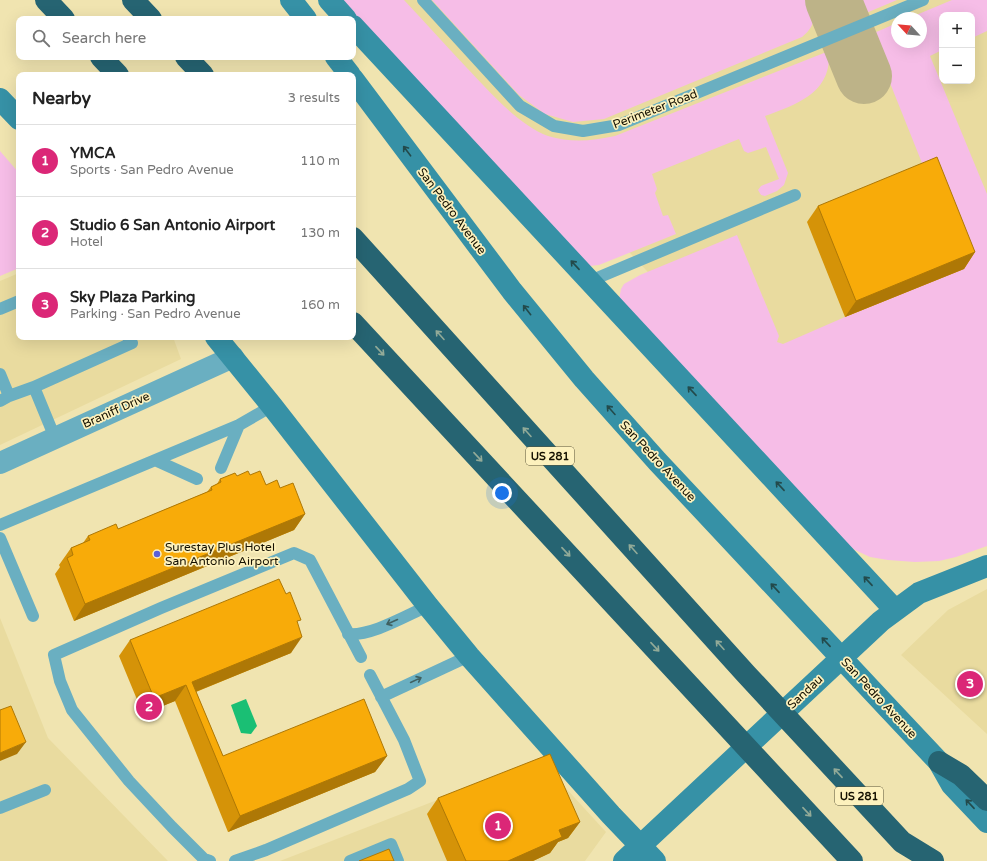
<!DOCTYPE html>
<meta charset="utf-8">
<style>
:root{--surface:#fff;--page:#f2f2f2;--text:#222;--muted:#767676;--line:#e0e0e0;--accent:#db2777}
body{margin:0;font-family:"Varela Round",sans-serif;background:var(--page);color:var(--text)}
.controls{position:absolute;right:12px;top:12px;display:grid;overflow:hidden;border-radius:8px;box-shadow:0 4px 16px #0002}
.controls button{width:36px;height:36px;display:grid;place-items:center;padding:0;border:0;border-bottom:1px solid var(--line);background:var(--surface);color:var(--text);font:20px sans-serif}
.compass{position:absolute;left:891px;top:12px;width:36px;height:36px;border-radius:50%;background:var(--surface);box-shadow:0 4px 16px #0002;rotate:296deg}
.you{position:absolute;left:502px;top:493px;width:14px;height:14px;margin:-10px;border:3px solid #fff;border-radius:50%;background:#1a73e8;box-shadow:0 0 0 6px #1a73e833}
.badge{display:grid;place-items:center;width:26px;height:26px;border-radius:50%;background:var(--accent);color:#fff;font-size:13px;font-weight:700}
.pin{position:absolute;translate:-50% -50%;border:2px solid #fff;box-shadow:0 1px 4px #0006}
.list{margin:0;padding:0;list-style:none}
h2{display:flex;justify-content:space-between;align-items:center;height:52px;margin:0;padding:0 16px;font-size:17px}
h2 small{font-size:13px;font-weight:400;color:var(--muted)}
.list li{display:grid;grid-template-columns:26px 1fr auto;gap:12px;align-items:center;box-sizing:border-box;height:72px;padding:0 16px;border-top:1px solid var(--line)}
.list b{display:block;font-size:15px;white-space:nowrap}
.list p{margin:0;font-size:13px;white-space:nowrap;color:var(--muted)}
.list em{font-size:13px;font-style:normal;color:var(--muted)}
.icon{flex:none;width:22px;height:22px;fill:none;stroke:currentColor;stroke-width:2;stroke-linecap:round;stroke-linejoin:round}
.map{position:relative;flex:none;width:987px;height:861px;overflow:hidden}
.search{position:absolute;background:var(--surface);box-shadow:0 4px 16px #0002;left:16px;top:16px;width:340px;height:44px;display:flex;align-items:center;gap:10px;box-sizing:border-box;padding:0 14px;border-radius:8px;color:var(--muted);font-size:15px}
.panel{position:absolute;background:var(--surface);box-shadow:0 4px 16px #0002;left:16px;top:72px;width:340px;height:268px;border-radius:8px}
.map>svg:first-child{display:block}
.built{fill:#e9db9f;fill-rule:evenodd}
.green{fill:#f6bde7}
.water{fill:#1abf74}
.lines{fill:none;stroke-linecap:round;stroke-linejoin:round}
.taxiway{stroke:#bdb388;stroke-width:56}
.lane{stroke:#6aafc1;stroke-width:12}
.street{stroke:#6aafc1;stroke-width:22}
.secondary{stroke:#3691a6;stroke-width:22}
.highway{stroke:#266472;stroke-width:22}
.wall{fill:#d59308}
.shaded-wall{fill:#ae7806}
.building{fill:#f8ab09;stroke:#ae7806}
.oneway{stroke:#234a4b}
.oneway2{stroke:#92aa98}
.oneway3{stroke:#3f6061}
.poi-dot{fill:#5a60d8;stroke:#fdf1bd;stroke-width:1.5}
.labels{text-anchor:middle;stroke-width:3.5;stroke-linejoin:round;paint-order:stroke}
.shield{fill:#fdf1bd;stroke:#5a5439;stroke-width:1}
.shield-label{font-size:11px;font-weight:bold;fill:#141001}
.street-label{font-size:12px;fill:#141001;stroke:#fdf1bd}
.poi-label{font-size:12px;fill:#141001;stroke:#fdf1bd;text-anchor:start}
</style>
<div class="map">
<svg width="987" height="861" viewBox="0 0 987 861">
<rect width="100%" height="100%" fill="#f0e4b0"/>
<path class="built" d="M393,0H987V536L870,509ZM942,15H972V81H942ZM897,18H921V42H897Z
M19,273V337H173L181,359L0,445V281Z
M987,589V734L901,655L948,610Z
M0,618L48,738L168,861H0Z
M540,760L606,832L585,861H280Z"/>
<path class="green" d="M337,0H404C425,22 445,45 466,67C488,90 518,125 548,136C571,143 592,141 615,136L829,51C832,93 797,104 765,116L788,173L784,185L777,191L765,196L761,195L758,190L761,186L779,179L766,147L748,153L744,151L739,139L652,174L657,189L655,193L663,216L668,215L676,234L599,265L589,266Z
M432,0H809C817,17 815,26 802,37L604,119L573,122L545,114L519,95Z
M852,0H897L859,16Z
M952,0H987V31L972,38V15H942V50L930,56L987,194V546L956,557L939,561L915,562L888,560L870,557L855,550L835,535L619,300L621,289L624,284L640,275L737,235L779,336L777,342L783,344L845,317L964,268L884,68L867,36L897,23V42H921V18H909Z
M0,151L19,173V268L0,276Z"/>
<path class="water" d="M246,699L257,726L251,734L241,733L231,705Z"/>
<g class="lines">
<path class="taxiway" d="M833,0L864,76"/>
<path class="lane" d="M423,0L520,106L554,126L583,131L619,125L923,0
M590,281L795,195
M0,309L19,301
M0,374L9,396L0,401
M9,396L34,387
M55,438L34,387L132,343L128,337
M155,460L197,479
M221,468L239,425
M0,525L239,425L272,406
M0,538L33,616
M348,634C372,636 405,616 428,606
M381,697L469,656
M0,808L45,790
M210,861L204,859L172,827L129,781L72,710L60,681L54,655L161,608L294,553L310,560L361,657
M235,861L266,850L408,789L420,781L404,740L370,675
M350,861L391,844L398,861"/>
<path class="street" d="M0,463L233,357"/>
<path class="secondary" d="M291,0L306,19
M329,0L346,19
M353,26L895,610
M336,57L350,75
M353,79L512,291L584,379L657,461L890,710L939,762L952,785L987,822
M0,99L19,119
M216,337L272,406L428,606L469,656L611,815L655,861
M624,861L881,621L919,593L987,566"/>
<path class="highway" d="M46,0L64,19
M133,0L151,19
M101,57L118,75
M186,57L203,75
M353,238L746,674L902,842L933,861
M353,323L852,861
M939,762L961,775L987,800"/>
</g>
<path class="wall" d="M818,206L975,252L964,269L845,317L807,222Z
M250,475L266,485L280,488L305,514L294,530L74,621L55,574L60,567L59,565L71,548L83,543L88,536L118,529L207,492L211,487L217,484L220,479L237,476Z
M298,624L291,653L196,692L223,756H387L375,772L228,832L175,701L143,714L119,656L130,640Z
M438,798L580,822L568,838L558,842L550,853L533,861H447L427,814Z"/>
<path class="shaded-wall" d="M975,252L964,269L845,317L856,301Z
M305,514L294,530L74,621L85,604Z
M302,637L291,653L190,694L192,682Z
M186,685L175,701L143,714L154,698Z
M26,742L17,754L0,761V753Z
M387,756L375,772L228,832L240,816Z
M580,822L568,838L558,842L550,853L533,861H508L559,830Z"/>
<path class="building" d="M937,157L975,252L856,301L818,206Z
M248,471L250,475L260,471L266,485L277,480L280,488L293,483L305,514L85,604L67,558L73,555L71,548L90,540L88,536L116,524L118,529L212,490L211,487L221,482L220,479L235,473L237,476Z
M279,579L286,594L290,592L301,620L297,621L302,637L192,682L223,756L364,699L387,756L240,816L186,685L154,698L130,640Z
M11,706L26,742L0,753V710Z
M550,754L580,822L559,830L562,837L508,861H466L438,798Z
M389,849L394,861H359Z"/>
<defs><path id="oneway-shaft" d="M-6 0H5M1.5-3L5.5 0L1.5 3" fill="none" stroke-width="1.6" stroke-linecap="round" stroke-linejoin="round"/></defs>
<g class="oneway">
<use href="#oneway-shaft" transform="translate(407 151) rotate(-127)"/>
<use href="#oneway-shaft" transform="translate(575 265) rotate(-133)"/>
<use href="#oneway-shaft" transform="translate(527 310) rotate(-128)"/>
<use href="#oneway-shaft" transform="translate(692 391) rotate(-133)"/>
<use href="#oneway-shaft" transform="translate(611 410) rotate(-132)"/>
<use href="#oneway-shaft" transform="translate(780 486) rotate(-133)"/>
<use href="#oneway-shaft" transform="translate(868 581) rotate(-133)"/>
<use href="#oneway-shaft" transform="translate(775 588) rotate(-133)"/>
<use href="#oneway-shaft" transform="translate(826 642) rotate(-133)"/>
<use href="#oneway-shaft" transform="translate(970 804) rotate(-133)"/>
</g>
<g class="oneway2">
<use href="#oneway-shaft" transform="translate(440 335) rotate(-132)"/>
<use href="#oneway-shaft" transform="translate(380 351) rotate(47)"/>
<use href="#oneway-shaft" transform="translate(527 432) rotate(-132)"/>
<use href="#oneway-shaft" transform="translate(478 457) rotate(47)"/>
<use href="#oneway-shaft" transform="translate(633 549) rotate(-132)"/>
<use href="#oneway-shaft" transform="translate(566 552) rotate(47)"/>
<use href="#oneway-shaft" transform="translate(720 645) rotate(-132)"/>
<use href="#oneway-shaft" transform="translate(655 647) rotate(47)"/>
<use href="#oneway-shaft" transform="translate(838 773) rotate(-133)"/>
<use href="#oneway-shaft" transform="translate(807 812) rotate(47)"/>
</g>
<g class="oneway3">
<use href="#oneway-shaft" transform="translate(392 622) rotate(156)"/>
<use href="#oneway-shaft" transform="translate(416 680) rotate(-25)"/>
</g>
<circle class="poi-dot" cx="157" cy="554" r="4"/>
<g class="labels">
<g class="shield">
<rect x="526" y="447" width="48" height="18" rx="3"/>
<rect x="835" y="787" width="48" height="18" rx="3"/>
</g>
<g class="shield-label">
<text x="550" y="460">US 281</text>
<text x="859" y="800">US 281</text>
</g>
<g class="street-label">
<text transform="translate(655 109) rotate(-21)" y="4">Perimeter Road</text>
<text transform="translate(452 211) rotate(53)" y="4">San Pedro Avenue</text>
<text transform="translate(116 410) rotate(-24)" y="4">Braniff Drive</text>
<text transform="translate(658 461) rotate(47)" y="4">San Pedro Avenue</text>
<text transform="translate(805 692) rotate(-43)" y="4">Sandau</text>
<text transform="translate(879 698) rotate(47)" y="4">San Pedro Avenue</text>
</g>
<g class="poi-label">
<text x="165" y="551">Surestay Plus Hotel<tspan x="165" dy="14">San Antonio Airport</tspan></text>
</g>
</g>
</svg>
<div class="controls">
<button>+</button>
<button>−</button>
</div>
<svg class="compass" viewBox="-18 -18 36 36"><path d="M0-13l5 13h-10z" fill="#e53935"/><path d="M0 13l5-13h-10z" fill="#767676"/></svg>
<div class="you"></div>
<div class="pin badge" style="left:498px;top:826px">1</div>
<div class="pin badge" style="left:149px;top:707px">2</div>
<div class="pin badge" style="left:970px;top:684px">3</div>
<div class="search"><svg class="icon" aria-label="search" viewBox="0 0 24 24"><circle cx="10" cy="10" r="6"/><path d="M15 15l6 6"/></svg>Search here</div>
<section class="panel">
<h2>Nearby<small>3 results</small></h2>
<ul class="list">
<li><span class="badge">1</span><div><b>YMCA</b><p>Sports · San Pedro Avenue</p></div><em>110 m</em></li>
<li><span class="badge">2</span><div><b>Studio 6 San Antonio Airport</b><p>Hotel</p></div><em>130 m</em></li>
<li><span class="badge">3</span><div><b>Sky Plaza Parking</b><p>Parking · San Pedro Avenue</p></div><em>160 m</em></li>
</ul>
</section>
</div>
